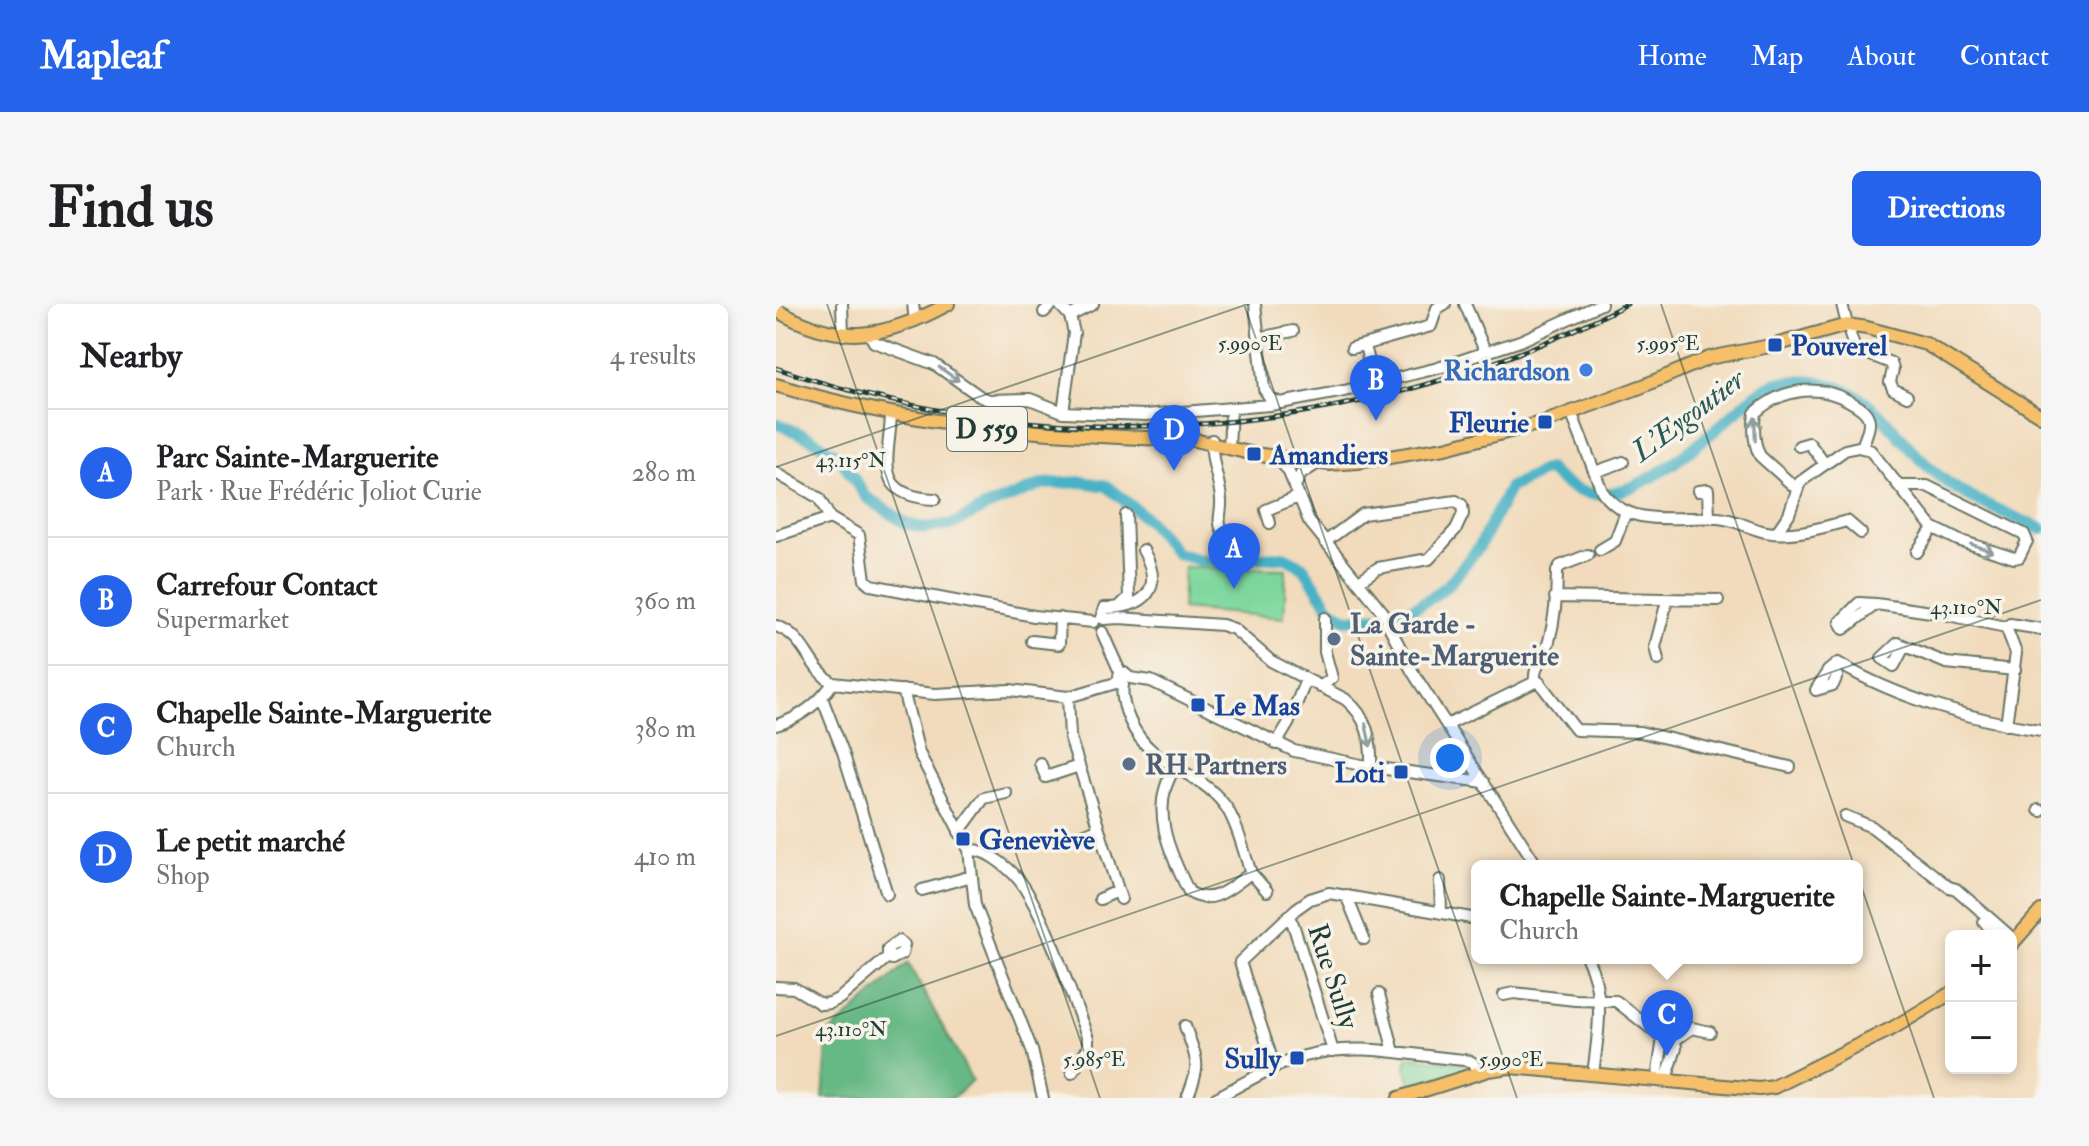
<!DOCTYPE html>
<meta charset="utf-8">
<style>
:root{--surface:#fff;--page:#f6f6f6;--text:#202124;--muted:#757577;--line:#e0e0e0;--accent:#2563eb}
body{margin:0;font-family:"IM FELL Double Pica",serif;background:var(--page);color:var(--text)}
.controls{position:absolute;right:24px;bottom:24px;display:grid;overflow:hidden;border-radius:12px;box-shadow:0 4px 12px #0003}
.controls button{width:72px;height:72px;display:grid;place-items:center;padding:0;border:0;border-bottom:2px solid var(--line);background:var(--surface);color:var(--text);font:40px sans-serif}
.you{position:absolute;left:674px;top:454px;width:28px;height:28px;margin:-20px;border:6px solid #fff;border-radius:50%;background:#1a73e8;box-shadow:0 0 0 12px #1a73e833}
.badge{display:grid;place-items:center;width:52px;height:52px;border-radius:50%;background:var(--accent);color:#fff;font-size:26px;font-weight:700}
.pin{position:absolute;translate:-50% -66px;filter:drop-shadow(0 2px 4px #0008)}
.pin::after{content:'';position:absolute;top:42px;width:28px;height:24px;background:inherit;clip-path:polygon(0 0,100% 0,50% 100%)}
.popup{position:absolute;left:695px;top:556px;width:392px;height:104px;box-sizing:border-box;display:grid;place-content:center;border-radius:12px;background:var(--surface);filter:drop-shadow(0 2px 6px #0005);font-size:26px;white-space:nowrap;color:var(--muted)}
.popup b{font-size:30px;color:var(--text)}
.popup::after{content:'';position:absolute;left:50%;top:100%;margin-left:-16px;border:16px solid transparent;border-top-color:var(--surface)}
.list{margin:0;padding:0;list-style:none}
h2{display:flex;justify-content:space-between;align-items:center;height:104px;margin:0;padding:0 32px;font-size:34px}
h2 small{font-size:26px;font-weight:400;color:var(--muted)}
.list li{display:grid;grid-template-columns:52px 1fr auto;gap:24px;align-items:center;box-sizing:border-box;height:128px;padding:0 32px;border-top:2px solid var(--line)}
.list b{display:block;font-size:30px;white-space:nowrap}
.list p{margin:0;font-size:26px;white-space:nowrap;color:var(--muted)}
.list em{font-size:26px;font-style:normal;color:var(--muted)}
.map{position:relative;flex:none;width:1265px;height:794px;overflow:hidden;border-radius:12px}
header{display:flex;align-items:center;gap:48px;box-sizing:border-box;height:112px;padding:0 40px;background:var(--accent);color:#fff}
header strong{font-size:38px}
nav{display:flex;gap:44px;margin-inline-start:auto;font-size:28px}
.intro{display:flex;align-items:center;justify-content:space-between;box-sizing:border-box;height:192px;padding:0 48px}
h1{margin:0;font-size:56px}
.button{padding:20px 36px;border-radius:12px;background:var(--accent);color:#fff;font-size:28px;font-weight:700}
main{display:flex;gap:48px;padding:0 48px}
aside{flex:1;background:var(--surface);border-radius:12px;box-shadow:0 4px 12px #0003}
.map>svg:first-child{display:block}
.green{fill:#7dd79d;stroke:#4e8a68;stroke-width:2}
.forest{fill:#66b884;stroke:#427a5c;stroke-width:2}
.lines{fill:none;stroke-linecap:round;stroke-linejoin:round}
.river{stroke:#47b1c5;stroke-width:12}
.minor-casing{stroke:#687464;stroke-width:14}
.major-casing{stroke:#687464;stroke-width:16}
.minor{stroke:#fff;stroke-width:10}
.major{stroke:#f6c06b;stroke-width:12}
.rail-casing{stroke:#1f3d34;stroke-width:5}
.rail{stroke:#f7f3e8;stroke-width:2;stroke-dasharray:6;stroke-linecap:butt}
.oneway{stroke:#8f9e9a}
.ticks{fill:none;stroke:#1f3d34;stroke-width:2;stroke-opacity:0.45}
.transit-dot{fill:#1a4fb4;stroke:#f7f3e8;stroke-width:3}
.shop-dot{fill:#3f7fe0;stroke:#f7f3e8;stroke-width:3}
.service-dot{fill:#5c6f8a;stroke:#f7f3e8;stroke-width:3}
.labels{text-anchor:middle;stroke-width:7;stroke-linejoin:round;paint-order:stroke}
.shield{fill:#f7f3e8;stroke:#60746a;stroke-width:2}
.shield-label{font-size:26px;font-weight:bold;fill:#1f3d34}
.transit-label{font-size:28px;font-weight:bold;fill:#164399;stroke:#f7f3e8;text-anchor:start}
.shop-label{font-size:28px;font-weight:bold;fill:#366cbe;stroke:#f7f3e8;text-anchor:end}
.service-label{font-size:28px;font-weight:bold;fill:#4e5e75;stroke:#f7f3e8;text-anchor:start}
.street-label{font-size:28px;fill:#1f3d34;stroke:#f7f3e8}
.water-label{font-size:30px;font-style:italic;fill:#295a58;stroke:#f7f3e8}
.ticks-label{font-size:20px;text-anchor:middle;fill:#1f3d34;stroke:#f7f3e8;stroke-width:7;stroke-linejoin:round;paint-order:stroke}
</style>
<header>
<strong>Mapleaf</strong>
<nav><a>Home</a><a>Map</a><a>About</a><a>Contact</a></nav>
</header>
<div class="intro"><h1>Find us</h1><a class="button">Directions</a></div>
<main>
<aside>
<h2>Nearby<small>4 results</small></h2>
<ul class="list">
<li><span class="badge">A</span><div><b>Parc Sainte-Marguerite</b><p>Park · Rue Frédéric Joliot Curie</p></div><em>280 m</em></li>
<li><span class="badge">B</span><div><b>Carrefour Contact</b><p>Supermarket</p></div><em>360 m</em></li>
<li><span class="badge">C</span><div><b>Chapelle Sainte-Marguerite</b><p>Church</p></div><em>380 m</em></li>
<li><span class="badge">D</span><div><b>Le petit marché</b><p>Shop</p></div><em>410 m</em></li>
</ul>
</aside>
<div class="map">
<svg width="1265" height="794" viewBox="0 0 1265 794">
<rect width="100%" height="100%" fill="#f7f3e8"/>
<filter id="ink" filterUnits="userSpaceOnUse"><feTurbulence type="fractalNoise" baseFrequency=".0125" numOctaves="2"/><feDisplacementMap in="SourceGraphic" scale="16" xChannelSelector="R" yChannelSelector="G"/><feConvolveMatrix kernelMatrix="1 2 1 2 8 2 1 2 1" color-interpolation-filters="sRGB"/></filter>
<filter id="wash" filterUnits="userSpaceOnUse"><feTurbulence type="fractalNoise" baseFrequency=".006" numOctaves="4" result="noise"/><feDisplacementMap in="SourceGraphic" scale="32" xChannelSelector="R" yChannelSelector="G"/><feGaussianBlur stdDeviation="1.8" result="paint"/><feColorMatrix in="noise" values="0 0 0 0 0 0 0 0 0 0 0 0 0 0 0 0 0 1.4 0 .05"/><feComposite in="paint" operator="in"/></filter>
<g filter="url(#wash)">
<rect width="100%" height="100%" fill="#f1dbbc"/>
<path class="green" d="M408,263L510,265L508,314L406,305Z
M632,753L691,760L693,764L688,767L635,783L630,764Z"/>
<path class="forest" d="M132,659L196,776L177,794H47L52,730Z"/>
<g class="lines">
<path class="river" d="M0,119L34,134L63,152L90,193L131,220L148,224L177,220L208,204L267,180L307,178L331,182L371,215L400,249L423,256L508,253L527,263L554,304L570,315L612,313L635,305L655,294L672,281L703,243L734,183L772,165C782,175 792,184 807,188C857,204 927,136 963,105C976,94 990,79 1009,78C1100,69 1111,135 1172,179C1200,199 1234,210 1265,225"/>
</g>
</g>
<g filter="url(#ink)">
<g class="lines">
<defs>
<path id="minor" d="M66,0L67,31
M137,0L139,17
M283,0L294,12L298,29L287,108
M479,0L488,85L494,94L502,98
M689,0L709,47
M1066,0L1071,21
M268,8L276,0
M294,12L317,0
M1076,22L1074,31L1079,45L1115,59L1117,65L1114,78L1117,85L1131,92
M94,31L98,38L158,60L205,93L213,96L254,95L287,108L369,111L494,101L568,87L662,64L744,37L825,0
M483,34L517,27
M589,42L599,80
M576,44L655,22L661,4L669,0
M795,108L826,187C853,226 902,211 942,214C959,215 974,225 990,228C1017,233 1045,224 1071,217L1085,229
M115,110C114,153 94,192 159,195
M436,136C434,158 444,175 445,196C446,210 440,215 447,228
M1023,142L1033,139L1049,160
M453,144L455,105
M501,154L512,166L533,217L610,312
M819,168L847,158
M0,169L43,194L54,214L83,231L89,276L95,281L258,312L317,318
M519,182L525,170L542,159
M1021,185L984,152C977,138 977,124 979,109C1004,85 1042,79 1073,97C1080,101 1089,105 1092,113C1096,122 1088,135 1086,144
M922,187L932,186L933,213
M494,219L490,206L522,193
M1000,229L1013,210L1024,178L1069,146L1082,143L1094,146L1156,223L1182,236L1238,254L1243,253L1251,237L1248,230L1151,182H1124
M0,232L54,214
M549,238L587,210L680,197L686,201L687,210L680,225L653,255L602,264L583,277
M824,246L839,237L850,208
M1141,248L1157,224
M779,293L942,296
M1100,300L1083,299L1064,318L1068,325L1100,300L1162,309L1230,323L1234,320L1265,325
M343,303L353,293L350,211
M325,314L328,304C369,304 389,286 367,246
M328,315L343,314L446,321L458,325L495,357L569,395C591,412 596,436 595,463
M611,318L636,367L761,562
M0,322C30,332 31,363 57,379L159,390L234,386L292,393L343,378L347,381
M1230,323L1240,349L1230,421
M326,328L345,370
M256,337L283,340L284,314
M1128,343L1118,362L1106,354L1122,339L1170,359L1239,366
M882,356L879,343L891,297
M1059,363L1061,372L1057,381L1040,386L1052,367L1062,359C1119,393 1199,417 1265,426
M343,378V372L348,369L354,374L375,377L518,447L595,463L708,478
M759,378H763L800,426L864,428L1014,463
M759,378C757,361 769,352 773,337C779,315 781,290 781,267L784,262L812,251
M347,381C345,393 349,406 354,417C375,464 420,464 447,499C460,514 468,549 475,569C455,583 437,603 413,588C394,550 372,503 399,464
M544,383L556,374L549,348V314
M127,386L143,449L193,546L199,601L256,746L267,794
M292,393L294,433L345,595
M46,394L67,448L111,590
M0,421C23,415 44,398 57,379
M671,421L759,378
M500,440L512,420L530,376
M264,459L270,473L303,462
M1263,506L1265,507
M1069,512L1096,523L1173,583L1180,585L1234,632
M183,528L208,494L230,489
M295,535L322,525
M193,546C211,544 239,568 248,583C275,625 293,687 312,734V744L296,769
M475,569L491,587
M664,576L665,609
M146,586L196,572
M570,591L588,635
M324,595L342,587
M512,613L517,620L557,747
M1208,618L1222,632
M123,637L128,641L126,650L116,655L112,653V645Z
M811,654C830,692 822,730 817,770
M0,683L18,684L45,700L54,699L64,694L112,653
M603,690L618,748
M728,691L738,689L799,696L840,697L887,734
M409,722C421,758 426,757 411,794
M899,736L916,724L934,728
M499,764L464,658L520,605L534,595L553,589L701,615
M881,775L887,734
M890,776L900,744L899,736
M440,794C468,779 498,761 529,752C581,737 636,752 688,756L696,758L703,768"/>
<path id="major" d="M0,6C63,43 110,34 172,0
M0,81C144,125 273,131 421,136
M414,135L478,150L554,160L582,158L669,144L769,118L867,82L933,54L999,41L1071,21L1091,24L1150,40L1265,112
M1235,641L1265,607
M623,794L712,766L733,763L983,785L998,783L1117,724L1175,689"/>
</defs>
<use href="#minor" class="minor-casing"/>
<use href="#major" class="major-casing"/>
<use href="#minor" class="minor"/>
<use href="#major" class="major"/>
<defs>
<path id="rail" d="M0,64C280,160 588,137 851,0"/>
</defs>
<use href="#rail" class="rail-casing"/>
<use href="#rail" class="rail"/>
</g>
<defs><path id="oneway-shaft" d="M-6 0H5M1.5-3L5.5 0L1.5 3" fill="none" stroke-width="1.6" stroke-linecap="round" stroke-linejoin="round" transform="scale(2)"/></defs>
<g class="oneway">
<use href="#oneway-shaft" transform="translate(173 70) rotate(35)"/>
<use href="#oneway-shaft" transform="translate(979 125) rotate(-91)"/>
<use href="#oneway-shaft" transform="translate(1206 244) rotate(19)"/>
<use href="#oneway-shaft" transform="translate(592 431) rotate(78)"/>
</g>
</g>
<path class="ticks" d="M51,0L324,794M468,0L741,794M885,0L1158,794M0,163L472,0M0,732L1265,296"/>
<g class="transit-dot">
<rect x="991" y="33" width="16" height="16" rx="4"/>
<rect x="761" y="110" width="16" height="16" rx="4"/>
<rect x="470" y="142" width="16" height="16" rx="4"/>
<rect x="414" y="393" width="16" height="16" rx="4"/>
<rect x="617" y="460" width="16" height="16" rx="4"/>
<rect x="179" y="527" width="16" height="16" rx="4"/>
<rect x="513" y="746" width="16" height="16" rx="4"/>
</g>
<circle class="shop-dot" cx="810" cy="66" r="8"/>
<g class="service-dot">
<circle cx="558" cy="335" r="8"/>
<circle cx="353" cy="460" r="8"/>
</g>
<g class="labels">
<rect class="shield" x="171" y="103" width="80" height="44" rx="6"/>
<g class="shield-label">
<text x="211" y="134">D 559</text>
</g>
<g class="transit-label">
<text x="1015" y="51">Pouverel</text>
<text x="753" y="128" text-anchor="end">Fleurie</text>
<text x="494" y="160">Amandiers</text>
<text x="438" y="411">Le Mas</text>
<text x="609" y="478" text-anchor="end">Loti</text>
<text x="203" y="545">Geneviève</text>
<text x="505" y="764" text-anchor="end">Sully</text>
</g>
<g class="shop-label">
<text x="794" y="76">Richardson</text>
</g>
<g class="service-label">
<text x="574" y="329">La Garde -<tspan x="574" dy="32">Sainte-Marguerite</tspan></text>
<text x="369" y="470">RH Partners</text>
</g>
<g class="street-label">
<text transform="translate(558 672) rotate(72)" y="10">Rue Sully</text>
</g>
<g class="water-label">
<text transform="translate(912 111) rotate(-37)" y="10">L'Eygoutier</text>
</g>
</g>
<g class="ticks-label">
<text x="474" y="46">5.990°E</text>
<text x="892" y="46">5.995°E</text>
<text x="75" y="163">43.115°N</text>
<text x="1190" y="310">43.110°N</text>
<text x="75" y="732">43.110°N</text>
<text x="318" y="762">5.985°E</text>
<text x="735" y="762">5.990°E</text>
</g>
</svg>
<div class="controls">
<button>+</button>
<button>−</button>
</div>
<div class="you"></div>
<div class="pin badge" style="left:458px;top:285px">A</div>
<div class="pin badge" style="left:600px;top:117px">B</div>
<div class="pin badge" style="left:891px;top:752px">C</div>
<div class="popup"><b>Chapelle Sainte-Marguerite</b>Church</div>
<div class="pin badge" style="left:398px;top:167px">D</div>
</div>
</main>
